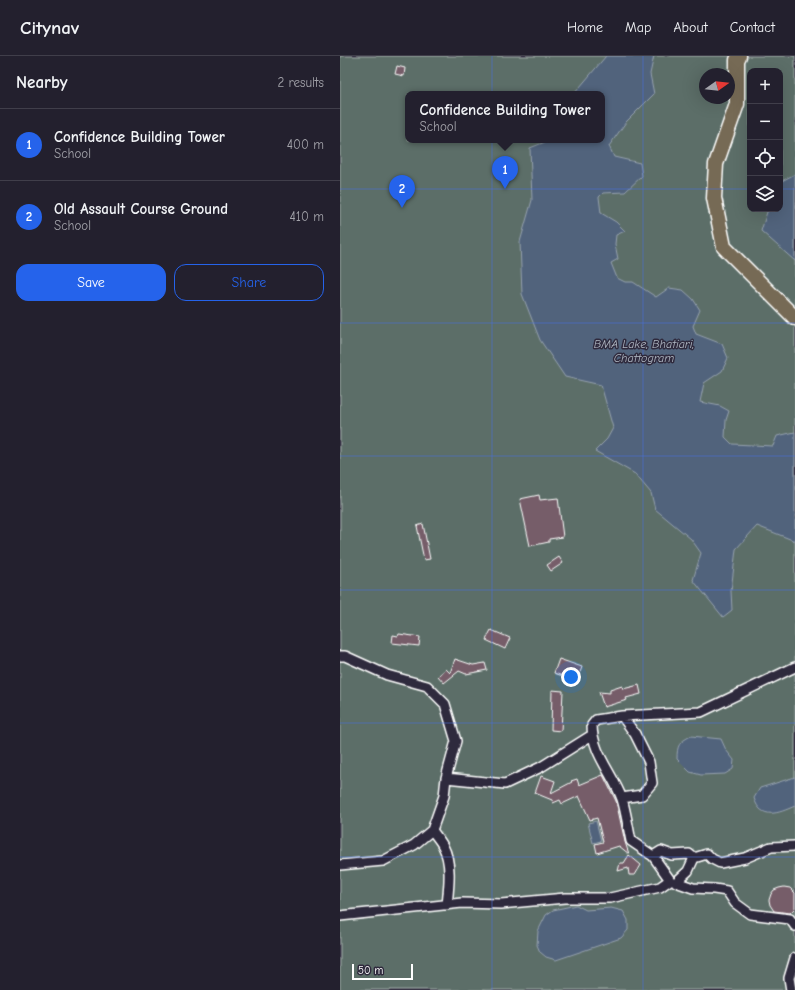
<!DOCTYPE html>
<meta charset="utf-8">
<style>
:root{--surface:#23202e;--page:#2b2836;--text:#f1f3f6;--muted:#a3a3aa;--line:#403e4a;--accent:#2563eb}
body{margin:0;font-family:"Comic Neue",sans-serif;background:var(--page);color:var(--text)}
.controls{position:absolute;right:12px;top:12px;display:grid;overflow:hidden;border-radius:8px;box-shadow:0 4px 16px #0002}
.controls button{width:36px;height:36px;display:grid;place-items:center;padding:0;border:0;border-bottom:1px solid var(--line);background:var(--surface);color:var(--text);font:20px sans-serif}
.compass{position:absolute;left:359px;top:12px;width:36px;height:36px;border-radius:50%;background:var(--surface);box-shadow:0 4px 16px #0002;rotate:75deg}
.scale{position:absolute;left:12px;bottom:10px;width:61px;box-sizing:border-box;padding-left:4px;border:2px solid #fff;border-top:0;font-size:11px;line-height:14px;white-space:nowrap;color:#fff;-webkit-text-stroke:3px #2f2a3d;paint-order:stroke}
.you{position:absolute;left:231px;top:621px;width:14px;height:14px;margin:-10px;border:3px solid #fff;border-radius:50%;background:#1a73e8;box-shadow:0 0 0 6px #1a73e833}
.badge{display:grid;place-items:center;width:26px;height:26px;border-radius:50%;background:var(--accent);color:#fff;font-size:13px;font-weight:700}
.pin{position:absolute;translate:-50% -33px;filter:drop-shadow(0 1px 2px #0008)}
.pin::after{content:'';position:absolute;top:21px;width:14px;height:12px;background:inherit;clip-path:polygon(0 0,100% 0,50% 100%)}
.popup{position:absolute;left:65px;top:35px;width:200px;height:52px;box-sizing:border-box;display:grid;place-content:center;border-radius:8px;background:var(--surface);filter:drop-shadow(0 1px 3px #0005);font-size:13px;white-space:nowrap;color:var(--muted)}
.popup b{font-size:15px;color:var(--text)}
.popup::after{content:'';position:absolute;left:50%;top:100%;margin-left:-8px;border:8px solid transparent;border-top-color:var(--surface)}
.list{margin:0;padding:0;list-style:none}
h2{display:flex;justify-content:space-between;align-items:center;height:52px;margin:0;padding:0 16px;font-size:17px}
h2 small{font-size:13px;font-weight:400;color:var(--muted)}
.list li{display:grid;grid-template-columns:26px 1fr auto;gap:12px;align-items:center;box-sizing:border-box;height:72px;padding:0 16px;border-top:1px solid var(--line)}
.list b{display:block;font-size:15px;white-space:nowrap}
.list p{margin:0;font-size:13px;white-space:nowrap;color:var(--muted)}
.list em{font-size:13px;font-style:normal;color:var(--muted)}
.actions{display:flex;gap:8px;padding:12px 16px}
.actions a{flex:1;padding:9px 0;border:1px solid var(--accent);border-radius:12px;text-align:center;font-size:14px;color:var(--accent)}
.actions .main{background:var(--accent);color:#fff}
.icon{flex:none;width:22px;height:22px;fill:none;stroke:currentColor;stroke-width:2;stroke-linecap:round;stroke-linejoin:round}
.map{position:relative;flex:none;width:455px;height:934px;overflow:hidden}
header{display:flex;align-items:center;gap:24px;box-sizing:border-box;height:56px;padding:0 20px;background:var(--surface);border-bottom:1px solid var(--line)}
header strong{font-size:19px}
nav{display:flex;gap:22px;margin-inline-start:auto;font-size:14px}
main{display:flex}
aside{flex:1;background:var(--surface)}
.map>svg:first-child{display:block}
.green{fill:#5b6e67;stroke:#adb6b3;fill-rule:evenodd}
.water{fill:#51647c;stroke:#97a2b0}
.building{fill:#765d69;stroke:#fff}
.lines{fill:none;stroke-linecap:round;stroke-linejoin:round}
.minor-casing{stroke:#fff;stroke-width:12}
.primary-casing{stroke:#fff;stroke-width:17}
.minor{stroke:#2f2a3d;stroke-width:9}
.primary{stroke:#766a54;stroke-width:14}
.grid{fill:none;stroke:#4a71e0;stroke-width:1;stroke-opacity:0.55}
.labels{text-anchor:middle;stroke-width:3;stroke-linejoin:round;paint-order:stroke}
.water-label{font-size:12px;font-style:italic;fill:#b1b9c4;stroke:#2f2a3d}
</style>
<header>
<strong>Citynav</strong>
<nav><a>Home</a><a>Map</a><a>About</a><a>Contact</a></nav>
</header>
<main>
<aside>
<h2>Nearby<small>2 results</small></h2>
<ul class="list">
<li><span class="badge">1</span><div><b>Confidence Building Tower</b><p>School</p></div><em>400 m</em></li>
<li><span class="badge">2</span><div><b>Old Assault Course Ground</b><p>School</p></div><em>410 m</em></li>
</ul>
<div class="actions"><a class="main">Save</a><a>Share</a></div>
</aside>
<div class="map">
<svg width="455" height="934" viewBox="0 0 455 934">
<rect width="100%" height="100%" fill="#2f2a3d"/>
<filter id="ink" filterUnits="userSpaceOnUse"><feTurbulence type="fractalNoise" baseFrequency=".025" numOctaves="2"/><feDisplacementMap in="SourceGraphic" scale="8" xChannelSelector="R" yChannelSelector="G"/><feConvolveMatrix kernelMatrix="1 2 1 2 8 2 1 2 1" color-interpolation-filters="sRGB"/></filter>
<g filter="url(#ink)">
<path class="green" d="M0,0H455V934H0ZM410,15H440V153H410ZM365,18H389V42H365ZM68,38H262V84H68Z"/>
<path class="water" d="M266,0H314L310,18L314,38L286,66L269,90L274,101L300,107L302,120L285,136L263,137L259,141L261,157L276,166L285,175L276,179L275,188L278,203L271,207L277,222L285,226H293L316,241L329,232L343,234L353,243L360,254L353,270L356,278L382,288L388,302L382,315L364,327L360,346L380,350L389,355L386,364L385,381L392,388L433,390L437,380L455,376V485L417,470L396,493L391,535L392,554L383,561L353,524L361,497L351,483L315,453L311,437L295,418L255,395L267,383L273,372L261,329L225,321L200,284L182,238L180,186L192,144L190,92L210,84H262V38H234Z
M455,118V205L421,175L428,153H440V126Z
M351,680L381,683L386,694L394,704L393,713L385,718L361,719L350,716L337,703C337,689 339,686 351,680Z
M455,721V750C439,757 421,765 414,742L420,732Z
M256,765L261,785L253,787L248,767Z
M236,849L246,854L271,852L283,855L288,864V874L281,882L216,904L206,901L200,896L197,889L198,875L206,859L213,854Z"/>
<path class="building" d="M57,10L65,12L64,20L55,18Z
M199,439L200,444L218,442L223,481L209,483V486L190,490L180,443Z
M83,468L90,503L84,504L77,470Z
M219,501L223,507L211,515L207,509Z
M151,574L170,582L165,593L146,584Z
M59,578L80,581L79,590L52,587L53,579L58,580Z
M115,603L133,609L145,607L147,614L126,618L119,615L104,627L98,620L106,613L110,617Z
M219,603L242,611L237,625L214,617Z
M299,629L301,638L286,642L287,644L264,651L259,636L270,637V634L282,630L283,633Z
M212,634L223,635L221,675L211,674Z
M263,719L276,745L285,786L289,798L279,790L257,797L255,788L263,786L257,762L250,764L239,740L222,748L220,744L213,747L212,744L195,737L201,720L215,725L211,737L232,726L231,725L237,723L239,729Z
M289,799L301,809L295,819H289L288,812L278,815L280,807H284Z
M444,831L450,832L455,837V852L450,857L434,855L430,849L429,844L431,838L434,834L439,832Z"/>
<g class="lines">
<defs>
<path id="minor" d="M0,600H5L47,619L87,630L105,648L116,685L106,722
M282,742L302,739L312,727L309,706L295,678L282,660
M92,774C95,779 100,784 103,790C112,807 109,830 107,849
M313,800L321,795L332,799L349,798L354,802L367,798L372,803L380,807L405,802L431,791L455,790
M354,802L348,815L336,826L353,832L374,833L387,835L395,847L410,858L450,863L455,870
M0,809L43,805L74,789L92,774L104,740L106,722L165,728L201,711L252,679
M0,860L122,847L161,848L225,842H270L320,831L330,824L313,800L291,785C288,771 286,756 282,743C273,718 252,697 252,669L256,664L282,660L361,656L455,611
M451,934L449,922L455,902"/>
<path id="primary" d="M399,0L397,4V48L376,108L374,142L384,191L455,262"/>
</defs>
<use href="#minor" class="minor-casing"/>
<use href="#primary" class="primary-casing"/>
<use href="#minor" class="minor"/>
<use href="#primary" class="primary"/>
</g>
</g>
<path class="grid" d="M152,0V934M303,0V934M0,133H410M440,133H455M0,267H455M0,400H455M0,534H455M0,667H455M0,801H455"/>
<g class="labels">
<g class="water-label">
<text x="304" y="292">BMA Lake, Bhatiari,<tspan x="304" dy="14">Chattogram</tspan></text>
</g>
</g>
</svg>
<div class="controls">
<button>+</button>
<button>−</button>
<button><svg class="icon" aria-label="locate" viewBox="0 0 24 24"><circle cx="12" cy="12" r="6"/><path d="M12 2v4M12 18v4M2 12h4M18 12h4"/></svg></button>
<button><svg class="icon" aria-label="layers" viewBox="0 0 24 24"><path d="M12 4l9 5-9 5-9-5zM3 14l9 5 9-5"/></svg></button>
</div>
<svg class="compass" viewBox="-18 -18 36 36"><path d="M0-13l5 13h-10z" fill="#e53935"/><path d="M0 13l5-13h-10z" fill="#a3a3aa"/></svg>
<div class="scale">50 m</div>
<div class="you"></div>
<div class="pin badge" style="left:165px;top:133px">1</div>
<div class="popup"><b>Confidence Building Tower</b>School</div>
<div class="pin badge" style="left:62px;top:152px">2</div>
</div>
</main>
